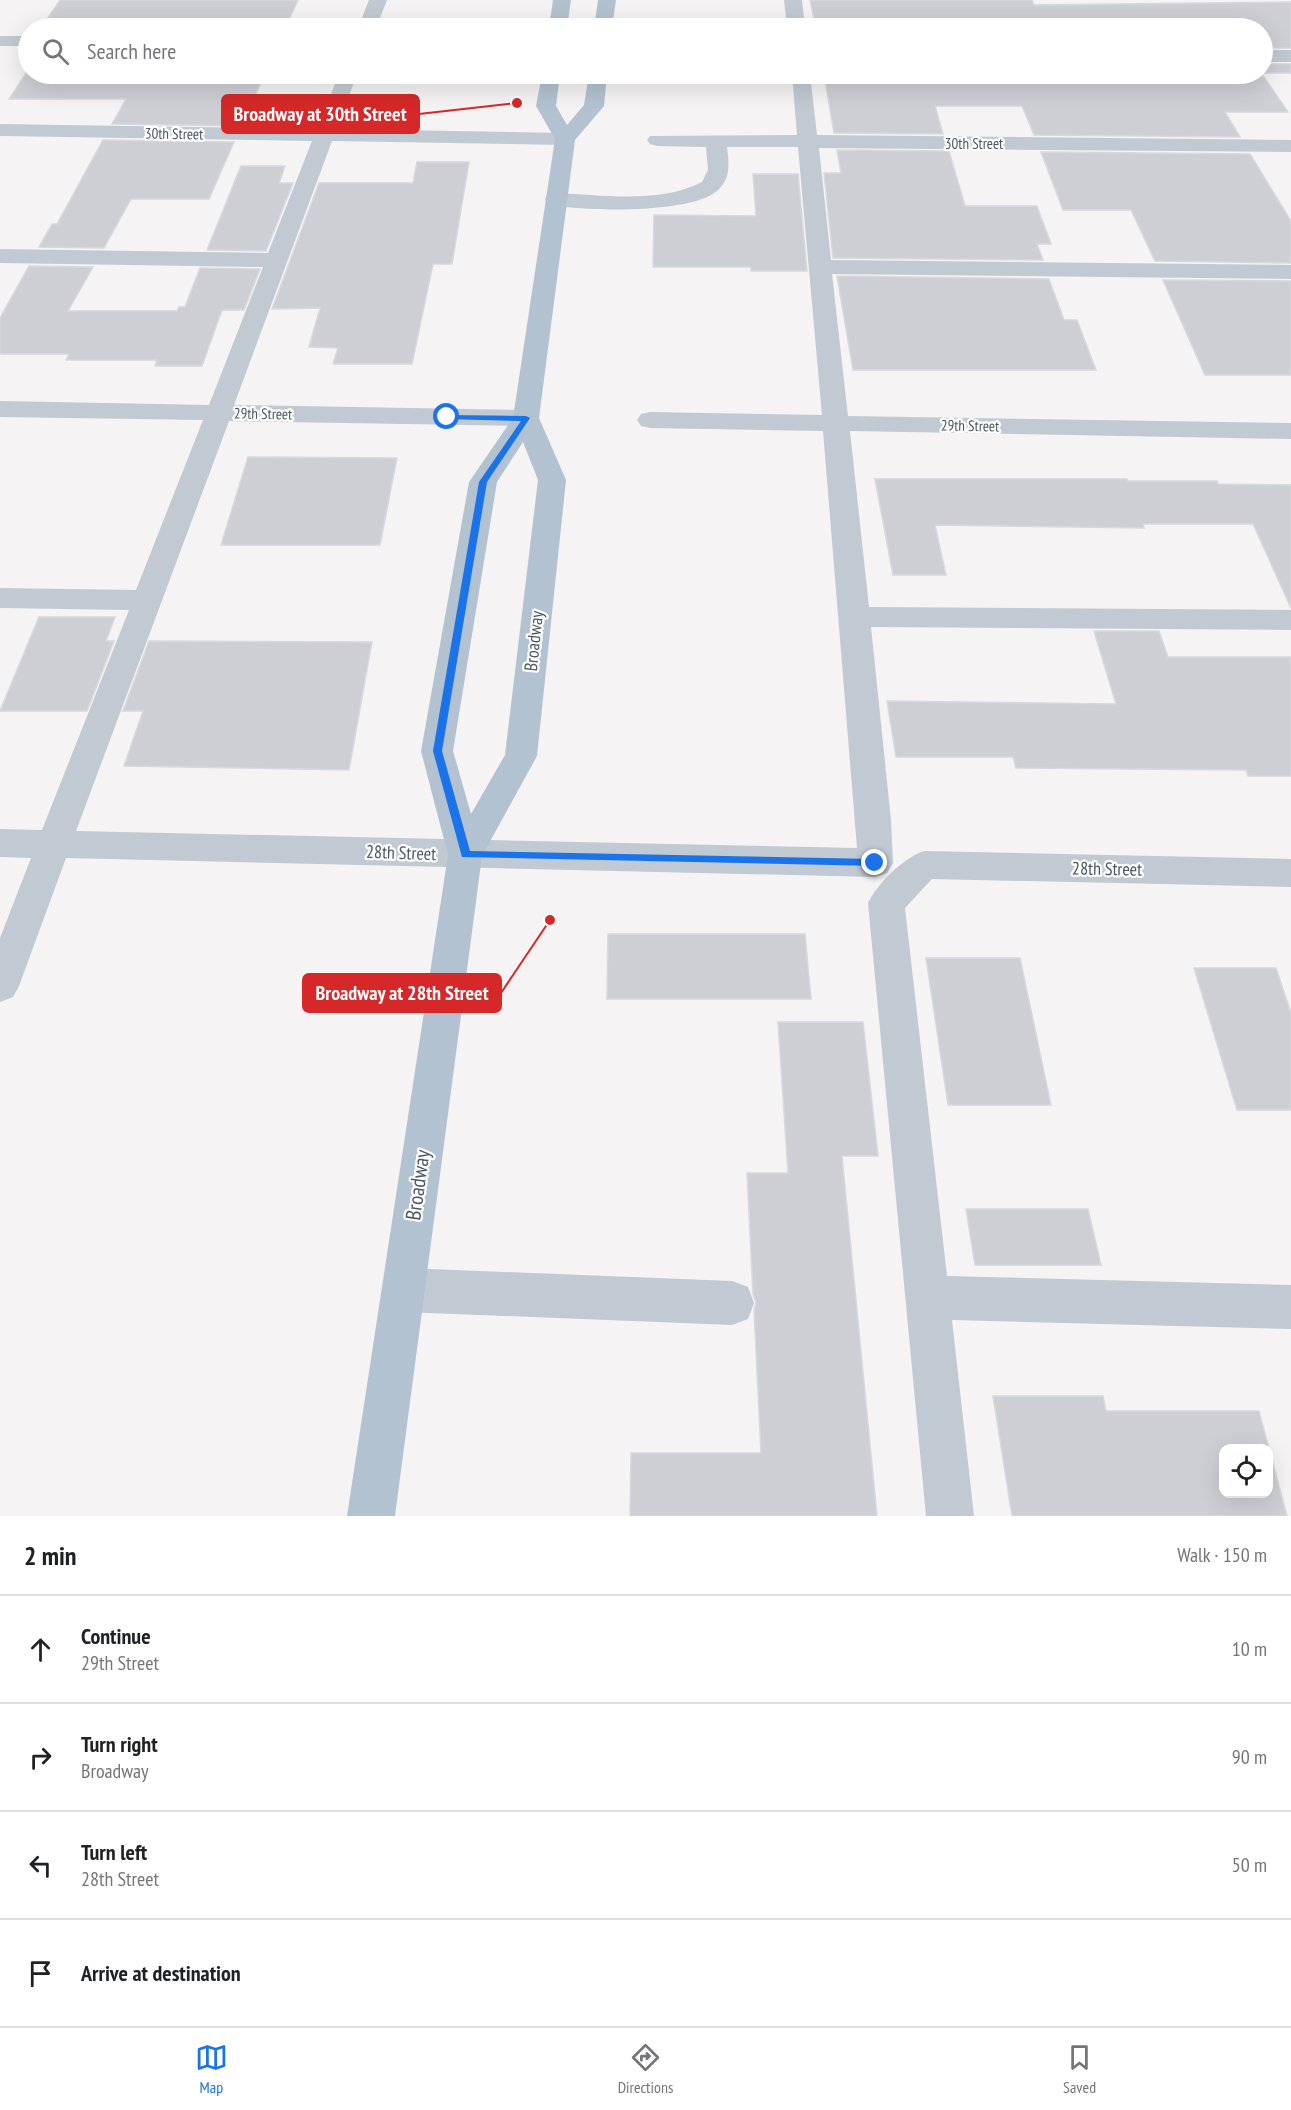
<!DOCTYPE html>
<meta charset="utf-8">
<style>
:root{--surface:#fff;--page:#f6f6f6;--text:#202124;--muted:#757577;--line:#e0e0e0;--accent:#1a73e8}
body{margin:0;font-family:"PT Sans Narrow",sans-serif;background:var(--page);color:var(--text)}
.controls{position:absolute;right:18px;bottom:18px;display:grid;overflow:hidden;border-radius:12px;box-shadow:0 6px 24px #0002}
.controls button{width:54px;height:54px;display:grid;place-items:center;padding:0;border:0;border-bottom:2px solid var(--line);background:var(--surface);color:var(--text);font:30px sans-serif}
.stop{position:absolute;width:18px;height:18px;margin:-14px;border:4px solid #1a73e8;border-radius:50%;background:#fff}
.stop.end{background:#1a73e8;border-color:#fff;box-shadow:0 2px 6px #0008}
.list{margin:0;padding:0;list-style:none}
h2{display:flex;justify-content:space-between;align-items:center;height:78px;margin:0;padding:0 24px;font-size:26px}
h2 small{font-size:20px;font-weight:400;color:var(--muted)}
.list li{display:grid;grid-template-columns:39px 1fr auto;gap:18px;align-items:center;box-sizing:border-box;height:108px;padding:0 24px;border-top:2px solid var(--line)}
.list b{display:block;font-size:22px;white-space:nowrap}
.list p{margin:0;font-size:20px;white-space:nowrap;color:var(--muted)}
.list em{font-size:20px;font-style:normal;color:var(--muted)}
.icon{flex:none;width:33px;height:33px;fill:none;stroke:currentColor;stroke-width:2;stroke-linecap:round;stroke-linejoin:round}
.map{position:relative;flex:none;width:1291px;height:1516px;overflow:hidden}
.search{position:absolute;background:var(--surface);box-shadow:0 6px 24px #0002;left:18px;right:18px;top:18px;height:66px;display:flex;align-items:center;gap:15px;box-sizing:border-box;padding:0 21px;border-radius:33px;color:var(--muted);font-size:22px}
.sheet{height:510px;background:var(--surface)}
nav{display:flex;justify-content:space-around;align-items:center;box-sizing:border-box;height:84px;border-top:2px solid var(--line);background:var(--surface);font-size:16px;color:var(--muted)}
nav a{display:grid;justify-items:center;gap:3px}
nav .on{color:var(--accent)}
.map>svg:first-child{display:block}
.building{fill:#cdcfd5;stroke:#d7d9de;stroke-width:1.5;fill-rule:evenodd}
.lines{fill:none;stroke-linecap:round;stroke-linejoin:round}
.minor{fill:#c1cad2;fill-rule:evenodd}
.major{fill:#b3c2d1;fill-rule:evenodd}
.route{fill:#1a73e8}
.labels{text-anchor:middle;stroke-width:4.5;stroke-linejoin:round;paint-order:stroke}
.far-street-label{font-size:15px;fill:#4a5661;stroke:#fff}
.street-label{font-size:18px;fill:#4a5661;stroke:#fff}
.near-street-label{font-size:21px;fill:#4a5661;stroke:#fff}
.leader{fill:none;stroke:#d62828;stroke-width:2}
.callout-dot{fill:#d62828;stroke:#fff;stroke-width:2}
.callout{fill:#d62828;stroke:#d62828;stroke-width:2}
.callout-label{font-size:20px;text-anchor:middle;font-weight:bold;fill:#fff}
</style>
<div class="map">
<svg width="1291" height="1516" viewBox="0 0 1291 1516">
<rect width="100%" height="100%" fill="#f5f3f3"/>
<path class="building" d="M60,0H298L285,28H41Z
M810,0H1032L1034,5L1291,2V48H1263V28H816Z
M1263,64H1291V73H1263Z
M28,70V74H265L241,126L112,124L126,99H9Z
M824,74H1262L1288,112H1225L1240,137L1034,135L1022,106H935L943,134L834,133Z
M103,140L234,142L209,199H131L104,248L39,247L52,224H57Z
M837,150L949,151L965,206H1037L1051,244H1037L1043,260L833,258L824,173H841Z
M1041,152L1250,154L1291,221V263L1155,261L1131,210H1063Z
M417,162H469L452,264H433L412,364H333L338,348L309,347L320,308L272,309L319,183H413Z
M241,166H285L279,183H293L266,251L207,250Z
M753,174H798L807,271H751V267H653L654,215L756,216Z
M29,266L93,267L68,311H177L179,307H185L200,268L260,269L244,310H222L202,366H155L157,360H66L69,354H0V318Z
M837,276L1049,279L1064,320H1077L1096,370H853Z
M1163,280L1291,281V375H1205Z
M248,457L397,458L380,545H221Z
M875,479H1127L1128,481H1217L1218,484L1291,485V608L1253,524H1143L1144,528L935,525L946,575H893Z
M39,617H115L106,641H114L87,711H0Z
M1094,631H1159L1168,657H1291V776H1248L1246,770L1016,768L1013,757H896L887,701L1116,704Z
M149,641L372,642L349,770L124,766L143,711H123Z
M608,934H805L811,999H607Z
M926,958H1020L1051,1105H948Z
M1194,968H1276L1291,1013V1110H1237Z
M778,1022H863L878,1156H842L877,1516H630L631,1453H761L754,1310L756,1302L753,1294L747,1173H788Z
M966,1209H1088L1101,1265H975Z
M993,1396H1103L1106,1411H1259L1287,1516H1012ZM1224,1449H1269V1494H1224Z"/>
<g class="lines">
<path class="minor" d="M369,0H387L376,28H358Z
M784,0H802L805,28H787Z
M0,36H28V46H0Z
M1262,50H1291V62H1262Z
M339,74H357L337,129L565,133L572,135L575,139L572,143L565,145L332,141L234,405L526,410L535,412L539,418L535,424L526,426L229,421L76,831L857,848L823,431L650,428L641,426L637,420L641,414L650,412L822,415L798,147H727C729,163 731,178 718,190C694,214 581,212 548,204L545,199L548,194L556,193C603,195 659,204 702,182L708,170L706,147L657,146L650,144L647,140L650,136L797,135L792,74H810L817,135L1291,140V152L819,148L831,260L1291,265V279L832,274L848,416L1291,423V439L850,431L869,607L1291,610V630L871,627L891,820L893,863L887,873L875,877L66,858L19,986L13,997L0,1002V938L31,858L0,857V829L42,830L129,610L0,608V588L136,590L203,420L0,417V401L209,405L263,267L0,263V249L268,253L312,141L0,136V124L317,129Z
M924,851L1291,859V887L932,879L905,908L947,1276L1291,1285V1329L952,1320L974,1516H926L868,903C878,883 903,858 924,851Z
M404,1268L732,1281L748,1287L754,1303L748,1319L732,1325L404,1312L388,1306L382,1290L388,1274Z"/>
<path class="major" d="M553,0H571L567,28H549Z
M598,0H616L612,28H594Z
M542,74H560L556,106L567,125L584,105L589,74H607L604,106L575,140L539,418L566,480L537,756L482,856L395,1516H347L448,855L421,751L469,482L513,418L555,139L536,106ZM523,442L538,480L505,755L471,814L453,751L497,482Z"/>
</g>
<path class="route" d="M447,415L526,416L530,418L487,482L442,751L470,851L875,859L880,863L878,866L462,857L433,751L479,482L521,421L444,419Z"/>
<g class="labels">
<g class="far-street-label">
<text transform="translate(174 134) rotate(1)" y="5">30th Street</text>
<text x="974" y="149">30th Street</text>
<text transform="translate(263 414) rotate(1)" y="5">29th Street</text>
<text transform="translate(970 426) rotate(1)" y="5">29th Street</text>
</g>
<g class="street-label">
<text transform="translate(534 641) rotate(-84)" y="6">Broadway</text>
<text transform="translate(401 853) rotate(2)" y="6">28th Street</text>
<text transform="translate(1107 869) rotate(1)" y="6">28th Street</text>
</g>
<g class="near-street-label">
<text transform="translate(418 1185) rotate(-82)" y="7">Broadway</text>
</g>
</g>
<path class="leader" d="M517 103L419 114M550 920L501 993"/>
<g class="callout-dot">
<circle cx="517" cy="103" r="6"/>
<circle cx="550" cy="920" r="6"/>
</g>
<g class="callout">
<rect x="222" y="95" width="197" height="38" rx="6"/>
<rect x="303" y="974" width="198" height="38" rx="6"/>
</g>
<g class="callout-label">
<text x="320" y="121">Broadway at 30th Street</text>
<text x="402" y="1000">Broadway at 28th Street</text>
</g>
</svg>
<div class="controls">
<button><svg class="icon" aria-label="locate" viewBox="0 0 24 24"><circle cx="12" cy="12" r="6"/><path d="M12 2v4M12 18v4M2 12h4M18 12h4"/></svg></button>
</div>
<div class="stop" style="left:447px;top:417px"></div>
<div class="stop end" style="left:875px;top:863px"></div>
<div class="search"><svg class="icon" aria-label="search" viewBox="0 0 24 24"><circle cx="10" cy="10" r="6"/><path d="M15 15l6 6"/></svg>Search here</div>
</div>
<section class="sheet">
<h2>2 min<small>Walk · 150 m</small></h2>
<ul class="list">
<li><svg class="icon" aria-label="ahead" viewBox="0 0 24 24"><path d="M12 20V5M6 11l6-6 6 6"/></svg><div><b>Continue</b><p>29th Street</p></div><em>10 m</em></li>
<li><svg class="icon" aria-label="right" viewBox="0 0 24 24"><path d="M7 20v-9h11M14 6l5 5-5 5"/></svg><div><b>Turn right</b><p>Broadway</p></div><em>90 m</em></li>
<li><svg class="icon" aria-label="left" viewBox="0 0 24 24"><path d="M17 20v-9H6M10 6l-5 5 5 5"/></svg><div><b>Turn left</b><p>28th Street</p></div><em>50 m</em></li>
<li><svg class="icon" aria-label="arrive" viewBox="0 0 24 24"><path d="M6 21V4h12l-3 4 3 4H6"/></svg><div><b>Arrive at destination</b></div></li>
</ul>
</section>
<nav>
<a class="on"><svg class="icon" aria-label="map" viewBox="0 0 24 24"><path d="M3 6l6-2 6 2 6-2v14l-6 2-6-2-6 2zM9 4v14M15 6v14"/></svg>Map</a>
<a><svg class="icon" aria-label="directions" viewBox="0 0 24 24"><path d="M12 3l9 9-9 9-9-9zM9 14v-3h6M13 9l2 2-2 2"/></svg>Directions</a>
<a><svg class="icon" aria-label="saved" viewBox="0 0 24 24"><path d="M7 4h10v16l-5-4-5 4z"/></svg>Saved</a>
</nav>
